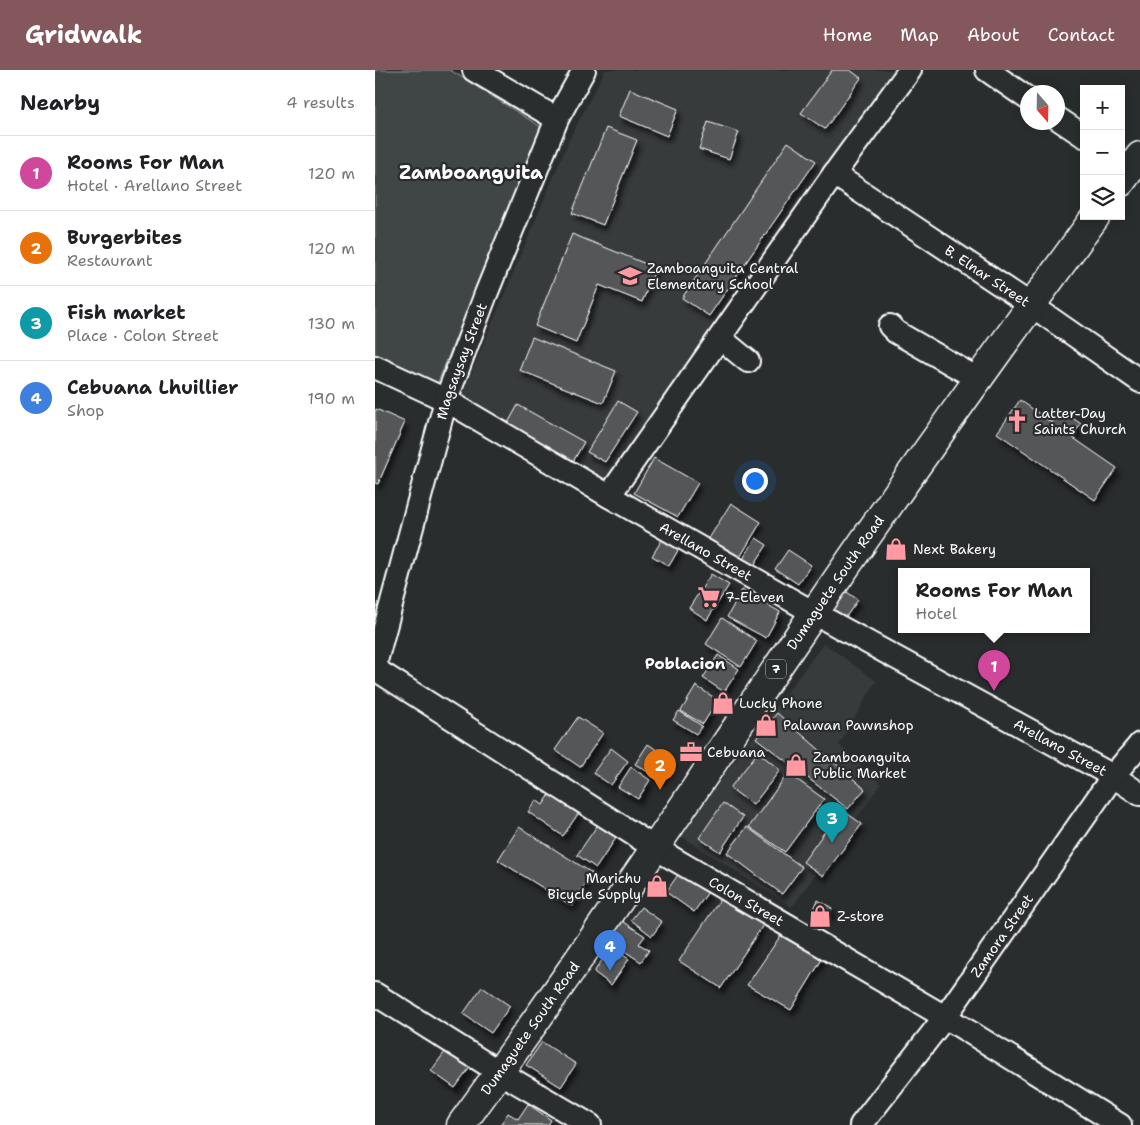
<!DOCTYPE html>
<meta charset="utf-8">
<style>
:root{--surface:#fff;--page:#f2f2f2;--text:#202124;--muted:#757577;--line:#e0e0e0;--accent:#84575d}
body{margin:0;font-family:"Shantell Sans",sans-serif;background:var(--page);color:var(--text)}
.controls{position:absolute;right:15px;top:15px;display:grid;overflow:hidden;border-radius:0px;box-shadow:0 2px 12px #0003}
.controls button{width:45px;height:45px;display:grid;place-items:center;padding:0;border:0;border-bottom:1px solid var(--line);background:var(--surface);color:var(--text);font:25px sans-serif}
.compass{position:absolute;left:645px;top:15px;width:45px;height:45px;border-radius:50%;background:var(--surface);box-shadow:0 2px 12px #0003;rotate:160deg}
.you{position:absolute;left:379px;top:410px;width:18px;height:18px;margin:-12px;border:4px solid #fff;border-radius:50%;background:#1a73e8;box-shadow:0 0 0 8px #1a73e833}
.badge{display:grid;place-items:center;width:32px;height:32px;border-radius:50%;background:var(--accent);color:#fff;font-size:16px;font-weight:700}
.pin{position:absolute;translate:-50% -41px;filter:drop-shadow(0 1px 2px #0008)}
.pin::after{content:'';position:absolute;top:26px;width:18px;height:15px;background:inherit;clip-path:polygon(0 0,100% 0,50% 100%)}
.popup{position:absolute;left:523px;top:498px;width:192px;height:65px;box-sizing:border-box;display:grid;place-content:center;border-radius:0px;background:var(--surface);filter:drop-shadow(0 1px 4px #0005);font-size:16px;white-space:nowrap;color:var(--muted)}
.popup b{font-size:19px;color:var(--text)}
.popup::after{content:'';position:absolute;left:50%;top:100%;margin-left:-10px;border:10px solid transparent;border-top-color:var(--surface)}
.list{margin:0;padding:0;list-style:none}
h2{display:flex;justify-content:space-between;align-items:center;height:65px;margin:0;padding:0 20px;font-size:21px}
h2 small{font-size:16px;font-weight:400;color:var(--muted)}
.list li{display:grid;grid-template-columns:32px 1fr auto;gap:15px;align-items:center;box-sizing:border-box;height:75px;padding:0 20px;border-top:1px solid var(--line)}
.list b{display:block;font-size:19px;white-space:nowrap}
.list p{margin:0;font-size:16px;white-space:nowrap;color:var(--muted)}
.list em{font-size:16px;font-style:normal;color:var(--muted)}
.icon{flex:none;width:28px;height:28px;fill:none;stroke:currentColor;stroke-width:2;stroke-linecap:round;stroke-linejoin:round}
.map{position:relative;flex:none;width:765px;height:1055px;overflow:hidden}
header{display:flex;align-items:center;gap:30px;box-sizing:border-box;height:70px;padding:0 25px;background:var(--accent);color:#fff}
header strong{font-size:24px}
nav{display:flex;gap:28px;margin-inline-start:auto;font-size:18px}
main{display:flex}
aside{flex:1;background:var(--surface)}
.map>svg:first-child{display:block}
.built{fill:#373a3b}
.green{fill:#414445;stroke:#a0a2a2}
.building{fill:#555758;stroke:#fff;filter:url(#shadow)}
.lines{fill:none;stroke-linecap:round;stroke-linejoin:round}
.minor-casing{stroke:#fff;stroke-width:26}
.highway-casing{stroke:#fff;stroke-width:31}
.minor{stroke:#2a2d2e;stroke-width:22}
.highway{stroke:#2a2d2e;stroke-width:28}
.labels{text-anchor:middle;stroke-width:4.5;stroke-linejoin:round;paint-order:stroke}
.shield{fill:#2a2d2e;stroke:#bfc0c0;stroke-width:1}
.shield-label{font-size:12px;font-weight:bold;fill:#fff}
.poi-label{font-size:14px;fill:#fff;stroke:#2a2d2e;text-anchor:start}
.street-label{font-size:14px;fill:#fff;stroke:#2a2d2e}
.quarter-label{font-size:16px;font-weight:bold;fill:#fff;stroke:#2a2d2e}
.district-label{font-size:19px;font-weight:bold;fill:#fff;stroke:#2a2d2e}
</style>
<header>
<strong>Gridwalk</strong>
<nav><a>Home</a><a>Map</a><a>About</a><a>Contact</a></nav>
</header>
<main>
<aside>
<h2>Nearby<small>4 results</small></h2>
<ul class="list">
<li><span class="badge" style="background:#d1479c">1</span><div><b>Rooms For Man</b><p>Hotel · Arellano Street</p></div><em>120 m</em></li>
<li><span class="badge" style="background:#e8710a">2</span><div><b>Burgerbites</b><p>Restaurant</p></div><em>120 m</em></li>
<li><span class="badge" style="background:#0f9aa8">3</span><div><b>Fish market</b><p>Place · Colon Street</p></div><em>130 m</em></li>
<li><span class="badge" style="background:#3f7fe0">4</span><div><b>Cebuana Lhuillier</b><p>Shop</p></div><em>190 m</em></li>
</ul>
</aside>
<div class="map">
<svg width="765" height="1055" viewBox="0 0 765 1055">
<defs>
<filter id="shadow"><feDropShadow dx="3" dy="5.5" stdDeviation="2.5" flood-color="#0009"/></filter>
</defs>
<rect width="100%" height="100%" fill="#2a2d2e"/>
<filter id="ink" filterUnits="userSpaceOnUse"><feTurbulence type="fractalNoise" baseFrequency=".02" numOctaves="2"/><feDisplacementMap in="SourceGraphic" scale="10" xChannelSelector="R" yChannelSelector="G"/><feConvolveMatrix kernelMatrix="1 2 1 2 8 2 1 2 1" color-interpolation-filters="sRGB"/></filter>
<g filter="url(#ink)">
<path class="built" d="M230,0H519L224,420L80,342L194,70Z
M449,573L501,611L464,675L506,714L417,837L304,765Z"/>
<path class="green" d="M0,0H75L166,57L57,327L0,296Z"/>
<path class="building" d="M457,0H475L486,8L450,59L426,43Z
M255,19L303,39L292,66L244,46Z
M333,52L364,62L354,89L324,79Z
M231,58L262,70L228,155L197,143Z
M413,72L441,91L334,246L307,228Z
M197,164L281,198L267,232L224,215L201,273L160,256Z
M157,267L241,301L228,333L144,300Z
M645,330L677,353L686,340L706,354L697,367L742,398L720,430L622,363Z
M243,331L262,342L230,392L212,382Z
M143,335L209,372L194,399L128,362Z
M1,339L30,352L3,414L0,413V342Z
M279,388L323,413L303,447L259,423Z
M356,433L386,452L364,489L333,470Z
M288,468L305,477L294,496L277,486Z
M381,468L392,475L379,495L368,489Z
M413,480L436,495L423,514L400,499Z
M336,504L354,515L332,550L314,538Z
M468,519L483,530L470,548L455,537Z
M367,520L405,542L391,568L352,547Z
M347,548L382,571L366,597L331,574Z
M343,585L364,599L349,622L328,608Z
M321,616L343,630L328,654L306,641Z
M304,641L327,656L321,664L298,650Z
M402,643L490,719L473,739L381,668Z
M203,647L228,663L205,697L180,680Z
M273,674L298,691L286,710L260,694Z
M236,678L253,691L236,715L218,703Z
M383,682L405,700L378,735L355,718Z
M256,697L275,710L263,729L243,717Z
M413,703L449,729L410,782L374,757Z
M179,718L207,738L188,766L153,742L161,730L168,735Z
M348,733L368,747L345,782L324,768Z
M466,739L487,754L448,806L428,792Z
M224,753L243,765L221,798L202,785Z
M144,757L217,803L197,836L123,790Z
M372,757L427,797L407,824L352,783Z
M305,802L333,822L319,842L291,822Z
M346,828L388,855L346,918L304,891Z
M443,830L457,838L453,848L439,839Z
M266,837L287,852L277,866L256,850Z
M246,850L270,866L264,874L274,880L266,892L233,870Z
M406,865L449,886L416,940L372,915Z
M236,877L254,889L236,915L219,902Z
M107,917L135,936L116,963L88,944Z
M167,972L201,994L186,1017L151,995Z
M72,979L96,996L80,1018L56,1001Z
M153,1034L176,1050L173,1055H125L133,1043L143,1049Z"/>
<g class="lines">
<defs>
<g id="minor">
<path d="M99,0L182,49"/>
<path d="M612,0L652,28"/>
<path d="M682,48L709,66"/>
<path id="s1" d="M459,104L656,235L765,311"/>
<path d="M515,256L521,262L603,309"/>
<path d="M345,268L373,291"/>
<path id="s2" d="M0,297L71,330L234,426L439,543L738,706L765,724"/>
<path d="M234,426L459,104L535,0"/>
<path id="s3" d="M0,595L71,330L111,224L182,49L209,0"/>
<path id="s4" d="M0,599L280,778L570,947L745,1055"/>
<path d="M0,924L124,1002L215,1055"/>
<path id="s5" d="M486,1055L570,947L738,706L765,674"/>
</g>
<g id="highway">
<path d="M746,112L765,86"/>
<path id="s6" d="M86,1055C207,889 321,717 437,546C529,411 625,278 721,146"/>
</g>
</defs>
<use href="#minor" class="minor-casing"/>
<use href="#highway" class="highway-casing"/>
<use href="#minor" class="minor"/>
<use href="#highway" class="highway"/>
</g>
</g>
<defs>
<symbol id="school-bare" viewBox="-9 -9 18 18"><path d="M0-5L7-2L0 1L-7-2ZM-4 1L0 2.5L4 1V4Q0 6-4 4Z" fill="#ff9aa2" stroke="#2a2d2e" stroke-width="2.5" paint-order="stroke"/></symbol>
<symbol id="church-bare" viewBox="-9 -9 18 18"><path d="M-1.2-6h2.4v3.5h3.3v2.4h-3.3V6h-2.4V-.1h-3.3v-2.4h3.3Z" fill="#ff9aa2" stroke="#2a2d2e" stroke-width="2.5" paint-order="stroke"/></symbol>
<symbol id="shop-bare" viewBox="-9 -9 18 18"><path d="M-5-2.5h2.3a2.7 3.5 0 0 1 5.4 0H5L5.5 6h-11ZM-1.5-2.5h3a1.5 2.3 0 0 0-3 0Z" fill="#ff9aa2" stroke="#2a2d2e" stroke-width="2.5" paint-order="stroke"/></symbol>
<symbol id="supermarket-bare" viewBox="-9 -9 18 18"><path d="M-6-5.5h2.5l.6 2H6L4.5 2H-2.5L-4.4-4H-6ZM-1.5 3.2a1.3 1.3 0 1 0 .1 0ZM3 3.2a1.3 1.3 0 1 0 .1 0Z" fill="#ff9aa2" stroke="#2a2d2e" stroke-width="2.5" paint-order="stroke"/></symbol>
<symbol id="office-bare" viewBox="-9 -9 18 18"><path d="M-6-3h4V-5.5h4V-3h4V5H-6ZM-1-4.5V-3h2v-1.5ZM-6 0V1H6V0Z" fill="#ff9aa2" stroke="#2a2d2e" stroke-width="2.5" paint-order="stroke"/></symbol>
</defs>
<g fill-rule="evenodd">
<use href="#school-bare" x="239" y="190" width="32" height="32"/>
<use href="#church-bare" x="626" y="335" width="32" height="32"/>
<use href="#shop-bare" x="505" y="463" width="32" height="32"/>
<use href="#supermarket-bare" x="318" y="511" width="32" height="32"/>
<use href="#shop-bare" x="332" y="617" width="32" height="32"/>
<use href="#shop-bare" x="375" y="639" width="32" height="32"/>
<use href="#office-bare" x="300" y="666" width="32" height="32"/>
<use href="#shop-bare" x="405" y="679" width="32" height="32"/>
<use href="#shop-bare" x="266" y="800" width="32" height="32"/>
<use href="#shop-bare" x="429" y="830" width="32" height="32"/>
</g>
<g class="labels">
<rect class="shield" x="391" y="589.5" width="20" height="19" rx="4"/>
<g class="shield-label">
<text x="401" y="603">7</text>
</g>
<g class="poi-label">
<text x="272" y="203">Zamboanguita Central<tspan x="272" dy="16">Elementary School</tspan></text>
<text x="659" y="348">Latter-Day<tspan x="659" dy="16">Saints Church</tspan></text>
<text x="538" y="484">Next Bakery</text>
<text x="350" y="532">7-Eleven</text>
<text x="364" y="638">Lucky Phone</text>
<text x="408" y="660">Palawan Pawnshop</text>
<text x="332" y="687">Cebuana</text>
<text x="438" y="692">Zamboanguita<tspan x="438" dy="16">Public Market</tspan></text>
<text x="266" y="813" text-anchor="end">Marichu<tspan x="266" dy="16">Bicycle Supply</tspan></text>
<text x="462" y="851">Z-store</text>
</g>
<g class="street-label">
<text dy="5" stroke="none"><textPath href="#s1" startOffset="184">B. Elnar Street</textPath></text>
<text dy="5" stroke="none"><textPath href="#s3" startOffset="316">Magsaysay Street</textPath></text>
<text dy="5" stroke="none"><textPath href="#s2" startOffset="379">Arellano Street</textPath></text>
<text dy="5" stroke="none"><textPath href="#s6" startOffset="659">Dumaguete South Road</textPath></text>
<text dy="5" stroke="none"><textPath href="#s2" startOffset="784">Arellano Street</textPath></text>
<text dy="5" stroke="none"><textPath href="#s4" startOffset="438">Colon Street</textPath></text>
<text dy="5" stroke="none"><textPath href="#s5" startOffset="236">Zamora Street</textPath></text>
<text dy="5" stroke="none"><textPath href="#s6" startOffset="119">Dumaguete South Road</textPath></text>
</g>
<g class="quarter-label">
<text x="310" y="599">Poblacion</text>
</g>
<g class="district-label">
<text x="96" y="109">Zamboanguita</text>
</g>
</g>
</svg>
<div class="controls">
<button>+</button>
<button>−</button>
<button><svg class="icon" aria-label="layers" viewBox="0 0 24 24"><path d="M12 4l9 5-9 5-9-5zM3 14l9 5 9-5"/></svg></button>
</div>
<svg class="compass" viewBox="-18 -18 36 36"><path d="M0-13l5 13h-10z" fill="#e53935"/><path d="M0 13l5-13h-10z" fill="#757577"/></svg>
<div class="you"></div>
<div class="pin badge" style="left:619px;top:621px;background:#d1479c">1</div>
<div class="popup"><b>Rooms For Man</b>Hotel</div>
<div class="pin badge" style="left:285px;top:720px;background:#e8710a">2</div>
<div class="pin badge" style="left:457px;top:773px;background:#0f9aa8">3</div>
<div class="pin badge" style="left:235px;top:901px;background:#3f7fe0">4</div>
</div>
</main>
